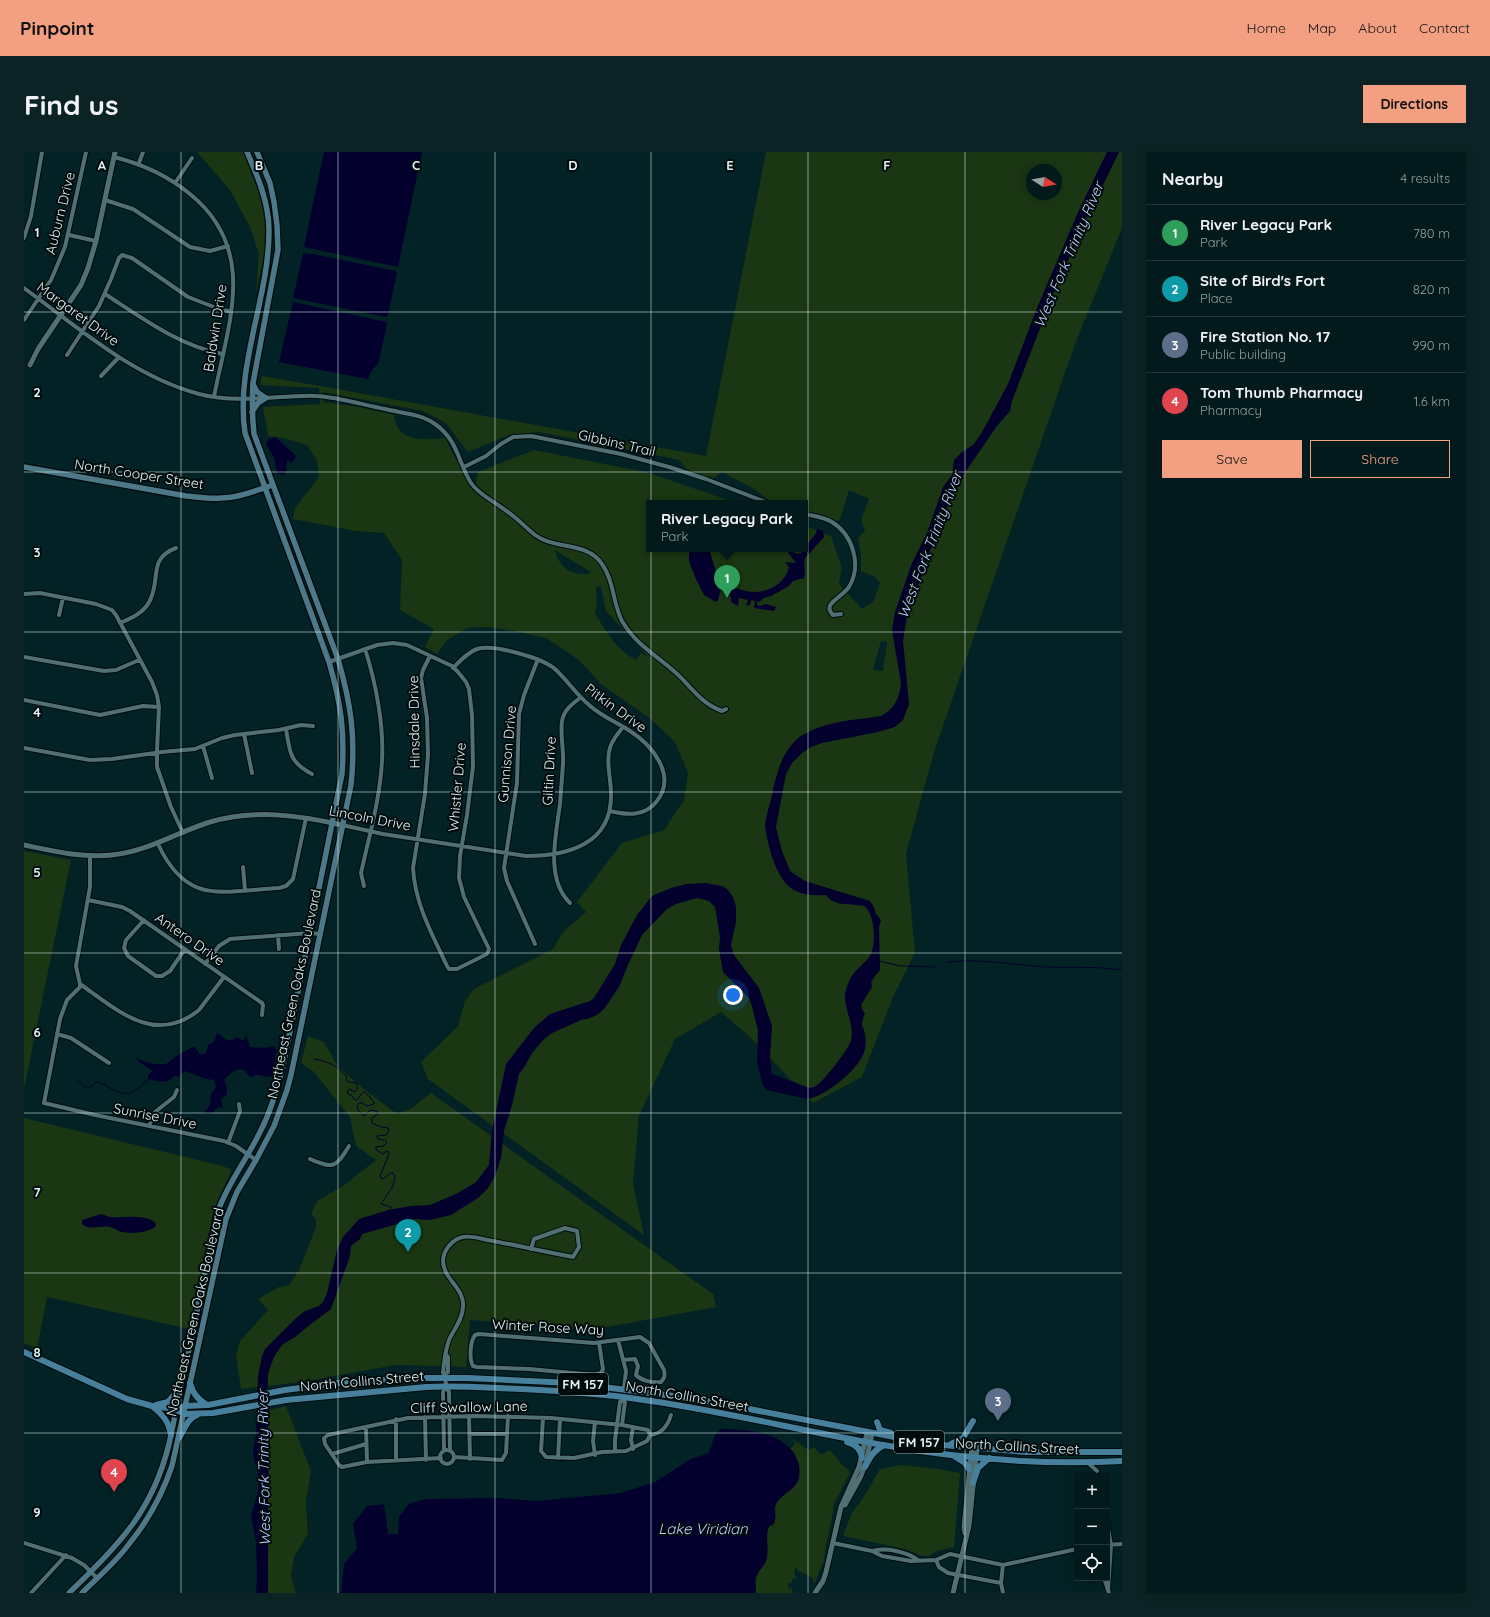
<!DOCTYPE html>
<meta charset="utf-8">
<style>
:root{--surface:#021a1c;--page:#0c2325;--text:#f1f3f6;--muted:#96a1a3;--line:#23383b;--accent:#f2a081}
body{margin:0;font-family:Quicksand,sans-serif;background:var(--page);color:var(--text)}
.controls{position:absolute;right:12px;bottom:12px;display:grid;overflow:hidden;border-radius:0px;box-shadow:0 2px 10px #0003}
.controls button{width:36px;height:36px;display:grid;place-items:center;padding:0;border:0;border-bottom:1px solid var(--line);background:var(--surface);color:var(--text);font:20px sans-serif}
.compass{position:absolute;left:1002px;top:12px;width:36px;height:36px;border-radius:50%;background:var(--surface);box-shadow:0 2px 10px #0003;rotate:101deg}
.you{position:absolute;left:709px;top:843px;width:14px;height:14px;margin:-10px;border:3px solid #fff;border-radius:50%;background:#1a73e8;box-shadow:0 0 0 6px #1a73e833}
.badge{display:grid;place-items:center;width:26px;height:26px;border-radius:50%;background:var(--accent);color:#fff;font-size:13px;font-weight:700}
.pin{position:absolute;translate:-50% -33px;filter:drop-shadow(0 1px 2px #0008)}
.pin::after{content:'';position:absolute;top:21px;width:14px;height:12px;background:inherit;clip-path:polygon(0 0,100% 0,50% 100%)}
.popup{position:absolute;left:622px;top:348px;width:162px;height:52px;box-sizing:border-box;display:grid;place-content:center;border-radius:0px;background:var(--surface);filter:drop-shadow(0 1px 3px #0005);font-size:13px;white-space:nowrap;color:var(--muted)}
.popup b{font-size:15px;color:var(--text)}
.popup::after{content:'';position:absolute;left:50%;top:100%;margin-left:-8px;border:8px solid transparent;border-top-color:var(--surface)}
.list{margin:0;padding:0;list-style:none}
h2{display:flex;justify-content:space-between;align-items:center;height:52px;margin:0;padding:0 16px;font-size:17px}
h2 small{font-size:13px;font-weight:400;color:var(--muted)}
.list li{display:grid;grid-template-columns:26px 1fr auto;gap:12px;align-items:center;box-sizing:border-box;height:56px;padding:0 16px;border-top:1px solid var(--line)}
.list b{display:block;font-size:15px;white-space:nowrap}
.list p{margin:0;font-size:13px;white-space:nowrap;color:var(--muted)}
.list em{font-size:13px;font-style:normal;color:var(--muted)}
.actions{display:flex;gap:8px;padding:12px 16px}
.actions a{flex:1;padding:9px 0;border:1px solid var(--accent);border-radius:0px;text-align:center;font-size:14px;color:var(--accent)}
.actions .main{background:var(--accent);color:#111}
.icon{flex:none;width:22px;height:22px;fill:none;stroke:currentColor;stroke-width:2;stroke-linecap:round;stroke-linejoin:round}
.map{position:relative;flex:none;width:1098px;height:1441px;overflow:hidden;border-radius:0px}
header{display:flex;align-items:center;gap:24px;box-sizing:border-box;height:56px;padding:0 20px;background:var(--accent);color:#111}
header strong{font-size:19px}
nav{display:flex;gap:22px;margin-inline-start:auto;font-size:14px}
.intro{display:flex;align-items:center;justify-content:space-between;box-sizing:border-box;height:96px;padding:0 24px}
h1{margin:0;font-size:28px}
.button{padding:10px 18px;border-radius:0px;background:var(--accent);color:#111;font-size:14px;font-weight:700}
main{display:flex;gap:24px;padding:0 24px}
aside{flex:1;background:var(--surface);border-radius:0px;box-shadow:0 2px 10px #0003}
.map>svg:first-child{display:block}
.green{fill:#1a3612;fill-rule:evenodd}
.water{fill:#03002e}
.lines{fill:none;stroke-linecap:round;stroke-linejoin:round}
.stream{stroke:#03002e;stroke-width:1}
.minor-casing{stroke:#000b0d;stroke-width:6}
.tertiary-casing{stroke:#000b0d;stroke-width:7}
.secondary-casing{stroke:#000b0d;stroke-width:8}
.primary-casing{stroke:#000b0d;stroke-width:8}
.minor{stroke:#517074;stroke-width:4}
.tertiary{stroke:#517074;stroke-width:5}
.secondary{stroke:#4c7888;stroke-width:5.5}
.primary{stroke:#46809d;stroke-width:6}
.grid{fill:none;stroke:#e0f2f3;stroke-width:1;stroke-opacity:0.55}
.labels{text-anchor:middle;stroke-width:4;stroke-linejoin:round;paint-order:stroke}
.shield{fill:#010a0b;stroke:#9dacad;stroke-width:1}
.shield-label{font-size:13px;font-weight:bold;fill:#e0f2f3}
.street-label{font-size:14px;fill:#e0f2f3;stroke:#010a0b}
.water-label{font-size:15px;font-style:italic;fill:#b9cbfe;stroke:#010a0b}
.grid-label{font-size:13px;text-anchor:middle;font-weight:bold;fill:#e0f2f3;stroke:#010a0b;stroke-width:4;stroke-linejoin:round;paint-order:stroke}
</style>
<header>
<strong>Pinpoint</strong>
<nav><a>Home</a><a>Map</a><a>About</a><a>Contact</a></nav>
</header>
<div class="intro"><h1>Find us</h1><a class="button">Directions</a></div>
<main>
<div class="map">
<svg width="1098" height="1441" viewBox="0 0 1098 1441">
<rect width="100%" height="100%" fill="#032225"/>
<path class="green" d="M173,0H219L221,3C229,26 240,50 242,74C243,96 237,118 232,139L235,102L226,75L206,38Z
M742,0H1098V76L1051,192L910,600L882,702L891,801L869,845L838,925L789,951L727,886L697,860L651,887L615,964L609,1031L620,1083L404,927L397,910L434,874L441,849L450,837L529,797L538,781L562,760L553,750L598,691L640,678L660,648L664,621L651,590L628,568L577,532L555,508L522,486L491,479L463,475L443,476L423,488L413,502L401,495L410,477L376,458L378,408L360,381L332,379L269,367L271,356L295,325L293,308L283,293L259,286L244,284L239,255L296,252L295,236L236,233L238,224L313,237L682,304ZM1008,18H1032V42H1008ZM299,240L399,259L422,271L444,300L485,283L515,280L656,308C663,322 675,323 689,326L698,320L732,338L747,350L781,351V360L813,369L816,368L825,338L845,347L837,368L841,378L834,387L837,403V419L851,425L856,431L849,450L838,457L815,432L818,416L807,384L781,374V397H625V351H713L622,320L510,298L454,320L450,339L444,331L421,286C400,288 373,291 370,263L335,255L299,250ZM531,398L568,421C550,425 535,417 531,398ZM577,434L582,459L625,506L617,501L612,508C591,496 583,481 571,461L573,452L572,436ZM857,489L863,490L859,519L849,518Z
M0,699L47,708L0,937Z
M284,884L300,890L314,915L341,938L373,962L388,956L407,941L689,1142L692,1155L572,1177L446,1168L442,1215L372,1213L277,1230L217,1237L212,1203L216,1189L244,1158L234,1147L255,1135L265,1133L275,1118L292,1075V1067L287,1062L293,1049L319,1034L352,1008L332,994L326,965L289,919L277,911Z
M0,966L199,1014L208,1018L196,1043L188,1067L165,1177L23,1145L13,1197L0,1191Z
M262,1254L287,1319L282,1350L284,1382L270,1405L267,1424L272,1441H244V1327C247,1313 243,1298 243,1284C243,1275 244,1267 243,1259Z
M768,1287L785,1298L790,1295L797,1303L804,1299H807L819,1314L824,1317L826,1321L810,1352L806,1377L802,1392L800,1408L791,1431L789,1430L790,1427L775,1419L774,1420L773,1416H771L770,1423L774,1426L768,1427V1430L764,1432L765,1437L768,1436L769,1441H732V1426L743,1398L742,1380L752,1365L751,1356L753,1350L773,1331L775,1326V1313L770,1300L766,1297L771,1292Z
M877,1313L914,1317L936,1321L930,1395L913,1399L905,1404H898L881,1397L819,1384L827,1363L831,1356L836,1351L856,1317Z"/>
<path class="water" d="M300,0H398L374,115L280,95Z
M1083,0H1095L1064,64L1030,140L988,249L986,259L973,274L931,335L910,387L896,429L884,457L879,489L885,552L879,568L871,575L854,580L798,591L787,595L778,601L768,611L762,622L752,675L758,699L766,719L781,729L846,749L850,755L852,762L857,768L855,776L856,818L851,824L847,830L848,835L837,853L839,859L841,861C840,864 838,869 838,872C838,875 840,876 840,878C842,884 842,891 841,897C838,915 801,945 783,947L742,938L738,931L733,909L734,879L728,854L725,846L699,820L695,797L696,785L691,755L685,749L673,746L652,752L643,757L618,783L603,815L595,835L580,857L573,863L563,867L557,868L528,881L519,888L508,901L501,914L495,922L488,953L480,979L477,1006L471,1024L464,1036L454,1046L427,1063L406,1068L391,1067L338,1082L336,1087L327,1094L326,1104L307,1157L287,1172L271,1185L258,1193L251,1203L248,1210L244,1222L243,1250L244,1267V1441H232L233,1425L232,1389L227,1364L234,1339L235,1328L229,1300L232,1283L234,1224L238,1204L241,1197L272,1166L281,1159L295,1154L299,1150L303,1141L313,1098L319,1085L335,1067L364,1058L387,1054L406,1053L434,1041L452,1030L465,1013L468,979L482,912L510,876L526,862L566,849L570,846L591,812L597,793L613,763L628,744L647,736L662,732L681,731L698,734L703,737L709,745L712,755V770L708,788L707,794L710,803L735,836L748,874L746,905L748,922L783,935C786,936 789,936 792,934C799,930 823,899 826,891C827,889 828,884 828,882C828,870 820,853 821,843C823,831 828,821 837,814C840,810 845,807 847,802C852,791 851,761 840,754C828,751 809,755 802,743C792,744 777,743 768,737C751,724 744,694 741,674C742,662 747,650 749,638C753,621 758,601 772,588C793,570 830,568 857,564C870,558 876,545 877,531L868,478L871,460L888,411L903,381L919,335L928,323L930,308L938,300L949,293L957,282L984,232L1013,156L1055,58Z
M279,101L289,102L372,119L373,121L364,163L362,165L269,146Z
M269,150L362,170L363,172L355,209L353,213L347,219L344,227L255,210Z
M251,285L272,304L268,311L265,309H263L262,321L258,323L253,321L250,306L242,292L244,287Z
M793,377L799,379L800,385L781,406C779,412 782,419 780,426L769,429L765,434L747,444L740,446L735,450L733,449V453L736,454L742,452L752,455L750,459L730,456L731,449L727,448L726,453L722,454L724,448L715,446L714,454L707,450V445L702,442L698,437H697L694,448L692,450L680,443L671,425L665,409V397H685L697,436H700L701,433C708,434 715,438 722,439C739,443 761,434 765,415L761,410L772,411L762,398L774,402L777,401L792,381Z
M193,881C202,887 204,892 214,885L219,889L222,883L226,895L241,896L250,894L253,899C249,907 254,917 247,925L232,923L226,925L221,919L216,917L208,920L200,928L203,935V942L197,948L199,956L194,955L188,961L182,962L180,961L186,953L187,942L192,935L190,928L182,927L161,919L154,925L150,924C142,933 135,929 124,927V923L129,919L115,910L112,904L116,908L130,912H142L154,903L169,895H171L176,902H179L182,901L184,893L190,890Z
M77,1062C80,1063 83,1064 86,1065C101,1066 118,1062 131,1070L132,1074C124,1081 108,1082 98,1080C94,1079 90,1076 86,1075C76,1073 66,1079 58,1072V1068Z
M697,1277C724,1277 764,1280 774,1310C776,1315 776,1323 774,1328C771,1338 759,1341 753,1350C748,1357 754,1365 749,1373L745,1374C741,1385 745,1395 743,1406C741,1414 735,1418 732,1425C730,1431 732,1436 732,1441H317L320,1412L333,1396L329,1372L343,1354L360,1352L364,1382H374L375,1365L385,1352L401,1347L472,1346L512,1349L597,1341L631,1330L667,1307L685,1301L691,1283Z"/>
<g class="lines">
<path class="stream" d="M855,809L876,814L912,815
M924,810C956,806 989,813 1021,815C1047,816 1073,814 1098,818
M290,907C306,910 312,913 323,925L322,928L325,930L333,931V938L331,940L325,937L323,941L327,943L331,948H333L339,940H341L350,950V952L343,954L338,951H335L333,954L334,958L340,964L346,958L353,959L354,962L348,966V971L357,975L364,976L365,978L362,983L353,984L354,987L361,988L363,990L360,994L352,995V998L359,1002L361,1000L364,999L365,1002L356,1024L357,1026L359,1027L367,1021H369L371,1025L369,1034L357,1052L367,1055L366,1059
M53,928L62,936H66L72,930C83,932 97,946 108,940C114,937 120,931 126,926"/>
<defs>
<path id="minor" d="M90,5C118,12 143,23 166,42C235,98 204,171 190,245
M115,11L119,0
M151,31L168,6
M81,48L109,57L166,95L186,99L204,94
M45,83L72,89
M0,86L7,64L18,0
M0,136C55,176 108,224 175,242C202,249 229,247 257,245C269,245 281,243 292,244C315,245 339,253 361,257C378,261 397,262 411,272C434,288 434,310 447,331C455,343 470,349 481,358C492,365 501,375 511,383C531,398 563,389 578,412C590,429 589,452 598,469C613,494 631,502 651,520C668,535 676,551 698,559L702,557
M81,142C118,166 154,193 198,202
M0,168L27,128L41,95L62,0
M43,203L75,154L87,127L95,106L98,103L108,106L164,145L190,155L207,160
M77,224L95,205
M440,315L462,304L477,292L489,285L507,284L597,302L645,315L682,327L744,351
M781,362C790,364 800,365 808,370C829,383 838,413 825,435C820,442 812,446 807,452C804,456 806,460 809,463L817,462
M0,442L16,441L72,452L88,458L92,463L128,530L133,543L135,555L133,598V615L147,655L159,681
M35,463L39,446
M96,471C108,466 122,460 127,446C136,425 125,406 152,396
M0,505L80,519L92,518L115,508
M305,510L353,493L369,491L383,493L428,514L434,520L442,530L445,537L448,563L449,614L443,663L436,704L435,726L440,745L465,797L463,802L433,817H425L423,814C408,782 391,752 389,716L401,642L404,603L403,566L397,526L399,518L406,504
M429,516C436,509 444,500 453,497C470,492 518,506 531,517C543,528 552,542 565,553C577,564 592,570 606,579C628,593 653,623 633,649C621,665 603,663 586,659
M0,548L76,563L119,554L135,555
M262,577C266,600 265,610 288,622
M220,582L228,621
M179,594L188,626
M0,596L66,608L88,607L138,600L171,597L198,586L211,583L255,578L277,573L289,574
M318,673L359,682L502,704C544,704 588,692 587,642C587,626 581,608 587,593C590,586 595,580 599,575
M134,692C163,754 197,739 255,736L262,734L269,727L282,666
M66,704V735L52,814L56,832C93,858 131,894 175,858L200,825
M219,715L221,738
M340,734L337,721C345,685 356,647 358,609C360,574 352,531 341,497
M64,748L98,755L106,759L238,851L239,853L238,863
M546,751C521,727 532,683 536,652C537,639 538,625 539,612C540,598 536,583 538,569C540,558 548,552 556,546
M120,768L102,788L100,796L104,804L132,824H138L146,819L161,797
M254,783L255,797
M511,792L483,729L480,716L493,631L495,562L500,543L514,507
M181,812L195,794L206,787L286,781L296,782
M56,832V835L43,848L36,867L20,951L71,963L200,989L212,994L232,1008
M33,882L47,886L85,911
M125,974L131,960L150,945L153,938
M204,991L216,959L215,952
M286,1007C309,1017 312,1016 325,994
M594,1188L602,1219L600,1236
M575,1191L579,1217L577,1221L571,1223L505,1217L453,1215L449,1214C445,1207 446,1190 451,1183L455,1182L570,1191L616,1185L625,1191L640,1218C641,1223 641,1226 637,1230C629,1231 618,1229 612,1223L614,1214L611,1207L599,1208
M421,1222L424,1220V1205L422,1202
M422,1234L425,1240L426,1299
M445,1264L446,1307
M401,1265L402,1308
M519,1266L517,1299L522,1305L550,1306L578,1300L602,1299L623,1289L626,1283
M372,1267V1308
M598,1273L601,1250L599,1248
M342,1275L343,1310
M445,1282H483
M626,1283C638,1282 644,1273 647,1263
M609,1297L607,1288L609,1275
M416 1305a7 7 0 1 1 14 0a7 7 0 1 1-14 0Z
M420,1299L419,1240L422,1234L421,1222L419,1221C420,1209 421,1199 425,1188C430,1177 438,1169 439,1155C441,1136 419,1127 419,1109C419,1099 428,1087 439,1085C448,1083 460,1088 469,1089C496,1094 522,1100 549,1105L555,1095L553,1079L541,1076L510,1087L507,1097
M591,1299V1288L596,1250L599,1248V1245
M308,1302L342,1292
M571,1303L569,1289L571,1270
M430,1305L478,1308L482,1301L484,1264
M417,1306L343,1310L318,1315L315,1313L301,1292L300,1286L304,1283L384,1266L452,1264L527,1266L598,1273L624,1278L626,1283
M534,1306L536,1267
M1063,1310L1073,1319
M1083,1371L1087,1393L1084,1438
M0,1391L48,1406L60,1413L73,1426
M809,1391L848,1399L858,1404L887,1409L912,1408L926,1402L979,1413L1053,1397
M1083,1393L1098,1392
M848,1399C862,1395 883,1400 894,1408
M912,1408L915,1415L924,1421L977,1431
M1080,1426L1085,1441
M7,1441L42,1403
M979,1441L977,1431L979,1413"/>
<path id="tertiary" d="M6,213L14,197L57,133L64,116L72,89L91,0
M0,693C29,699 58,706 88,703C125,699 151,681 186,670C230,657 274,663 318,673
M821,1353L837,1324L842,1310L848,1282
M941,1381L940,1375L948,1295
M791,1441L799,1429L802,1420L817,1355L835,1315L843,1281
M929,1441L945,1374L953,1296"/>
<path id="secondary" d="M229,232L233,240L242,246
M228,260L234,251L242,246
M0,315L162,344C174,345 186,347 197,346C215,346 233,338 249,333
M45,1441C94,1393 128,1361 145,1292L194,1059C204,1031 223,1007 236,980C246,961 252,940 258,919L318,622C321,580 317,551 305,510L221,281C211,213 245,147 245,79C245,51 234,25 223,0
M58,1441C74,1425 92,1410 105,1392C124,1369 138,1343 148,1314L202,1067L213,1040L232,1008L250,974L263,938L267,923L327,633C332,586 327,552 314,507L230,282C228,265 228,249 229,231L254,98L253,73L250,50L246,31L233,0"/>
<path id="primary" d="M0,1200L103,1247L128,1254L152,1257L160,1262L189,1261L262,1248L402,1235C434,1233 465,1236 497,1237C536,1239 574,1241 613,1247C696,1258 777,1279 859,1293C938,1307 1019,1313 1098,1309
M166,1231C169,1241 173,1247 182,1252
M132,1253L144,1250L156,1236
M129,1255C139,1263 145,1270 147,1283
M152,1257L161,1254L184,1253L261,1238L313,1231L388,1226H444L548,1231L673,1247L907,1292L1002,1300H1098
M853,1270L856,1278L867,1281
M155,1286C161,1277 163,1267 173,1263
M823,1290C831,1292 837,1297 838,1306
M927,1292L939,1286L949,1269
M930,1304L941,1311L945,1317
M841,1315C846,1305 850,1298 860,1293
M949,1331L954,1316L965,1306"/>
</defs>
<use href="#minor" class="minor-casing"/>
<use href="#tertiary" class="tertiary-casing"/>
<use href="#secondary" class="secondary-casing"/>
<use href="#primary" class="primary-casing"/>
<use href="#minor" class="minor"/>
<use href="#tertiary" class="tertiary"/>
<use href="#secondary" class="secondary"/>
<use href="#primary" class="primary"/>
</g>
<path class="grid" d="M157,0V1441M314,0V1441M471,0V1441M627,0V1441M784,0V1441M941,0V1441M0,160H1098M0,320H1098M0,480H1098M0,640H1098M0,801H1098M0,961H1098M0,1121H1098M0,1281H1098"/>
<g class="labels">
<g class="shield">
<rect x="534" y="1221" width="50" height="22" rx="3"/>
<rect x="870" y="1279" width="50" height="22" rx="3"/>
</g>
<g class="shield-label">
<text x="559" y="1237">FM 157</text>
<text x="895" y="1295">FM 157</text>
</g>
<g class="street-label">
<text transform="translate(36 61) rotate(-76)" y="5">Auburn Drive</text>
<text transform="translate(54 162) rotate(36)" y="5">Margaret Drive</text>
<text transform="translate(191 176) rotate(-81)" y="5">Baldwin Drive</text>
<text transform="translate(593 291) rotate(13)" y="5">Gibbins Trail</text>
<text transform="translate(115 322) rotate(9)" y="5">North Cooper Street</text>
<text transform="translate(592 556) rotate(36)" y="5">Pitkin Drive</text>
<text transform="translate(390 570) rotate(-91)" y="5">Hinsdale Drive</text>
<text transform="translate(483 602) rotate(-85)" y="5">Gunnison Drive</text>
<text transform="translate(525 619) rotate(-87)" y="5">Giltin Drive</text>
<text transform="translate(433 635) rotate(-85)" y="5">Whistler Drive</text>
<text transform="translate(346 666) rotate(11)" y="5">Lincoln Drive</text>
<text transform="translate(166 787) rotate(35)" y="5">Antero Drive</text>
<text transform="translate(270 842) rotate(-78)" y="5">Northeast Green Oaks Boulevard</text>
<text transform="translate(131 964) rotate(11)" y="5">Sunrise Drive</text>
<text transform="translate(171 1160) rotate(-77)" y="5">Northeast Green Oaks Boulevard</text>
<text transform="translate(524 1175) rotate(3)" y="5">Winter Rose Way</text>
<text transform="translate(338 1229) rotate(-5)" y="5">North Collins Street</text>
<text transform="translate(663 1244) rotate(10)" y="5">North Collins Street</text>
<text transform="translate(445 1255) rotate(-1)" y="5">Cliff Swallow Lane</text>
<text transform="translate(993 1294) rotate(3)" y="5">North Collins Street</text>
</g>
<g class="water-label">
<text transform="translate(1045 103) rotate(-67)" y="5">West Fork Trinity River</text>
<text transform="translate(906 393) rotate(-69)" y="5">West Fork Trinity River</text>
<text transform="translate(240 1316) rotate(-91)" y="5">West Fork Trinity River</text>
<text x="679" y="1382">Lake Viridian</text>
</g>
</g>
<g class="grid-label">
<text x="78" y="18">A</text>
<text x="235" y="18">B</text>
<text x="392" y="18">C</text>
<text x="549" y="18">D</text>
<text x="706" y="18">E</text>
<text x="863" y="18">F</text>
<text x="13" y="85">1</text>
<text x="13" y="245">2</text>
<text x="13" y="405">3</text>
<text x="13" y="565">4</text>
<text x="13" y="725">5</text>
<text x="13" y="885">6</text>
<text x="13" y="1045">7</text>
<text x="13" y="1205">8</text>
<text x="13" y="1365">9</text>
</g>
</svg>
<div class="controls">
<button>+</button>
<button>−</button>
<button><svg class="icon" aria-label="locate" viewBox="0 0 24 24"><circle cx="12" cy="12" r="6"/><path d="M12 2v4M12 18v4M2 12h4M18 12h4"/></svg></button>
</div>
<svg class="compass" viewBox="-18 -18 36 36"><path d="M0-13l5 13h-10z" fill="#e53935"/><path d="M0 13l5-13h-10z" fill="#96a1a3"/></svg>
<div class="you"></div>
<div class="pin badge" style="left:703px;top:446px;background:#2e9e5b">1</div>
<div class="popup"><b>River Legacy Park</b>Park</div>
<div class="pin badge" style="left:384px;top:1100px;background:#0f9aa8">2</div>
<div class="pin badge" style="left:974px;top:1269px;background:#5c6f8a">3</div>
<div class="pin badge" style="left:90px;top:1340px;background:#e0444e">4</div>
</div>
<aside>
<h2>Nearby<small>4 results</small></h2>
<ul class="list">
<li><span class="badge" style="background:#2e9e5b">1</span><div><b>River Legacy Park</b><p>Park</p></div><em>780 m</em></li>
<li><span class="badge" style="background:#0f9aa8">2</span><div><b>Site of Bird's Fort</b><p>Place</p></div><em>820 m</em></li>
<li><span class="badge" style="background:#5c6f8a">3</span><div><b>Fire Station No. 17</b><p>Public building</p></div><em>990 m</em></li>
<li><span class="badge" style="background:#e0444e">4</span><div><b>Tom Thumb Pharmacy</b><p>Pharmacy</p></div><em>1.6 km</em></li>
</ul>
<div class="actions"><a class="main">Save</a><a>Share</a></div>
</aside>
</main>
